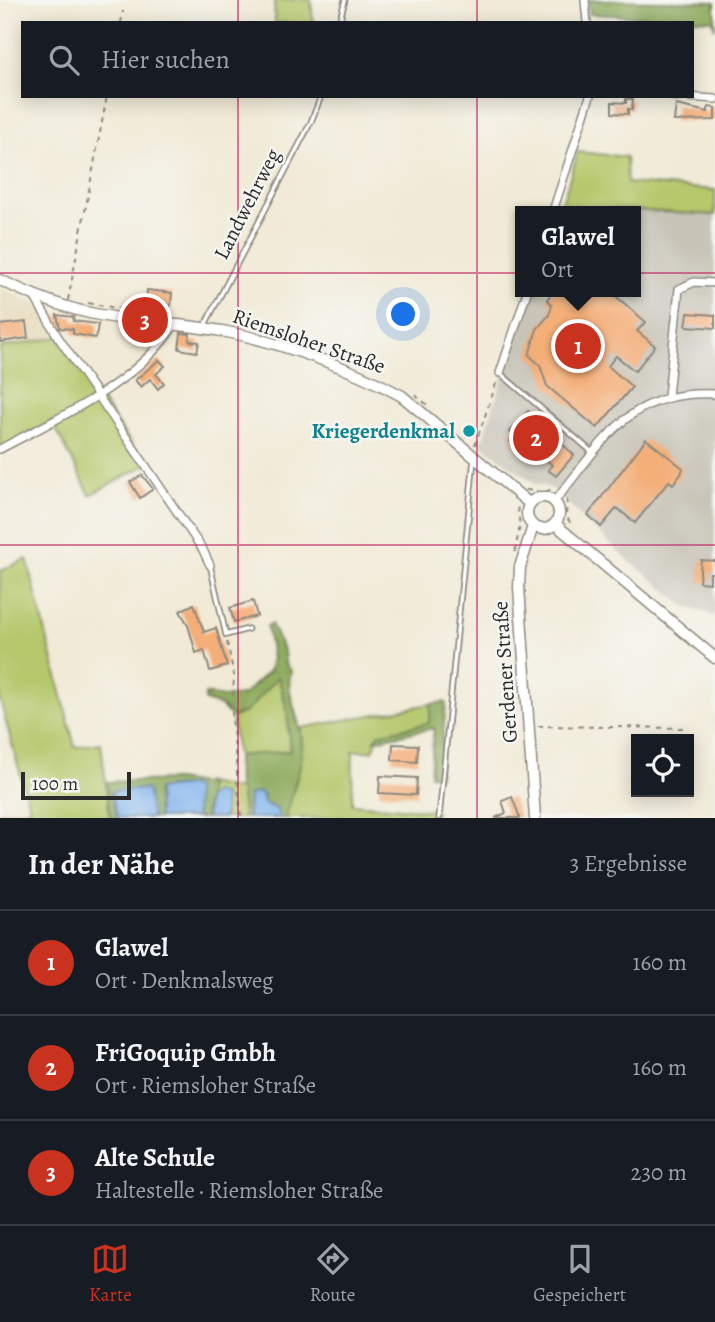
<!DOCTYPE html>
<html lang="de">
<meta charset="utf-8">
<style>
:root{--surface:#171b24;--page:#242831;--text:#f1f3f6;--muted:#9ea1a6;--line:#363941;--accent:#c8321e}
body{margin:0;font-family:Alegreya,serif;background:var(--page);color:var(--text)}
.controls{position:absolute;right:21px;bottom:21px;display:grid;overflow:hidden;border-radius:0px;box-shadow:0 4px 18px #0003}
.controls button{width:63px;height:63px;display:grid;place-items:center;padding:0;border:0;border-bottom:2px solid var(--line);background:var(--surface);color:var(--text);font:35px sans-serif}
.scale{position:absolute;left:21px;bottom:18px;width:110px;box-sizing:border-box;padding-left:7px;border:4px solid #2b2b2b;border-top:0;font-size:19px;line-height:24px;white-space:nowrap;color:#2b2b2b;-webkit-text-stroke:5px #f6f6f2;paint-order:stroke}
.you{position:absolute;left:404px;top:315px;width:24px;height:24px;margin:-18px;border:5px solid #fff;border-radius:50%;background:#1a73e8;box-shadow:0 0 0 10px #1a73e833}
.badge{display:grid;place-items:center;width:46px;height:46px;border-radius:50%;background:var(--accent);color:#fff;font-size:23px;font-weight:700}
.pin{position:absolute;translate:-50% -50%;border:4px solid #fff;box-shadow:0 2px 7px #0006}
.popup{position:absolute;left:515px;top:206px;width:126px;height:91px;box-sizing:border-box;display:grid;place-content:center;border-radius:0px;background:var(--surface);filter:drop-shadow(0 2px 5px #0005);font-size:23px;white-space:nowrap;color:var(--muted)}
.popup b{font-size:26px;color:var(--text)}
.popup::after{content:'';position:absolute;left:50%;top:100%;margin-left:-14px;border:14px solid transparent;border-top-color:var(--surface)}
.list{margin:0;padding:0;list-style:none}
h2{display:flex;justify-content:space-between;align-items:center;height:91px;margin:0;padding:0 28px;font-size:30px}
h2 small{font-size:23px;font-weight:400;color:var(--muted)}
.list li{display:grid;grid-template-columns:46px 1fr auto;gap:21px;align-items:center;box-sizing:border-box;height:105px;padding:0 28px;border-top:2px solid var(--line)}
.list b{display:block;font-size:26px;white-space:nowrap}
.list p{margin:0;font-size:23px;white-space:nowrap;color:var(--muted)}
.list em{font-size:23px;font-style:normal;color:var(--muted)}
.icon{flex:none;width:38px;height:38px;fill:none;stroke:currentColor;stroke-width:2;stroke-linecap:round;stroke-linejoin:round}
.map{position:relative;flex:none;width:715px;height:818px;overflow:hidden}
.search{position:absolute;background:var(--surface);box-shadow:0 4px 18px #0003;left:21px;right:21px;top:21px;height:77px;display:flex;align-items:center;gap:18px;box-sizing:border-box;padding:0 24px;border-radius:0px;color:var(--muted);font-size:26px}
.sheet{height:406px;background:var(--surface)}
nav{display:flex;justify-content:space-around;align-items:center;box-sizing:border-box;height:98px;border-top:2px solid var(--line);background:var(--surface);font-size:19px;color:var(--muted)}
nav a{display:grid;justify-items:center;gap:4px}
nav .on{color:var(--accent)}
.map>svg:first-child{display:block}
.built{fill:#e6daba}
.industrial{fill:#c8c4b8}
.green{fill:#b5c86c;stroke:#707a4c;stroke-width:2}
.forest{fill:#90ac60;stroke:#5e6c46;stroke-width:2}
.water{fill:#81b4ee;stroke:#56708c;stroke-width:2}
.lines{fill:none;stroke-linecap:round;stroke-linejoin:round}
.stream{stroke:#81b4ee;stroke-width:2.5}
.building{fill:#f4ae78}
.service-casing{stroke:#8e8a80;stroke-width:7}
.minor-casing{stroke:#8e8a80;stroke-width:10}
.secondary-casing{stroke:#8e8a80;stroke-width:13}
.path{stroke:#8e8a80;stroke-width:2;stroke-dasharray:5 5;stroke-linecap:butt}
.service{stroke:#fff;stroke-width:3.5}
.minor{stroke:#fff;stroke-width:7}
.secondary{stroke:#fff;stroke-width:10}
.grid{fill:none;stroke:#c2185b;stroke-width:2;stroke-opacity:0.55}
.culture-dot{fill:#0f9aa8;stroke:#f6f6f2;stroke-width:2.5}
.labels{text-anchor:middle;stroke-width:5;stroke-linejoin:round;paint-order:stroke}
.street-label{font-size:21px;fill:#2b2b2b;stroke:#f6f6f2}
.culture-label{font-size:21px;font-weight:bold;fill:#0d838f;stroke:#f6f6f2;text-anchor:end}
</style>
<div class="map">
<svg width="715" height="818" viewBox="0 0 715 818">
<rect width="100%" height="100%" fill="#f6f6f2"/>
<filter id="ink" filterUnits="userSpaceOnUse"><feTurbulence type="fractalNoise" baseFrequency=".0143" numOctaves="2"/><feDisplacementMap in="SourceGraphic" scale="14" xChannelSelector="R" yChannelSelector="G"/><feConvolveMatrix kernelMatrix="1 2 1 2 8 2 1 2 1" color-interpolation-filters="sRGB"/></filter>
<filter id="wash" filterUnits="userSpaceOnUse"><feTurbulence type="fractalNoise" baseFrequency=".00686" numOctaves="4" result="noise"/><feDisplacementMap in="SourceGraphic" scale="28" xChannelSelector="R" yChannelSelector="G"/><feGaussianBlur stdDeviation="1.57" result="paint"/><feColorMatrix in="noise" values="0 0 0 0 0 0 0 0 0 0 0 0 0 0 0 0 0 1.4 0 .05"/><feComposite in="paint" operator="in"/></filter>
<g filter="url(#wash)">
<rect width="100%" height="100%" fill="#f1ead6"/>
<path class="built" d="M0,288L37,304L58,337L0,348Z"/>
<path class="industrial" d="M561,206L715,215V616L685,606L622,555L552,488L537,485L481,444L531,292H636V211H559Z"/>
<path class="green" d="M274,0H311L313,23H275Z
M578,152L626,157L627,183L715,190V215L561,206Z
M58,337L146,465L90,495L52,421L0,449V348Z
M27,559L75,747L101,743L110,818H0V813L30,809L0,700V571Z
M278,676L287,709L290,751L237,756L232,717L246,712Z
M431,704L430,723L379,734L373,751H353L352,804L436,811V818H286L301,759V728Z
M203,782L241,790L243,818H224V796L207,799L205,818L208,786Z"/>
<path class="forest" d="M589,0L715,2V29L713,20L590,14Z
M271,624L284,652L285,663L291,671C284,693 301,719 302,742C304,767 290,794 286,818H279L273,807L264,803L263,795L247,802L248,817L243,818L241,791L238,788L237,756L290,751L287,709L278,677L246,712L232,717L221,706L205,701V694L224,697L243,695L269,671L272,658L267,626Z
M443,702L446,703L439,776L430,775L434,728L375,740L379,734L429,723L431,704Z
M176,780L208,785L205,818H196L195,790C186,785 165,785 157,792L158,818H152L147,789L113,791L111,794L118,818H110L106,782Z"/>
<path class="water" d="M189,786L195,789L196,818H158V789Z
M147,789L152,818H118L111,794L113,791Z
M215,792L224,796V818H207V799Z
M260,792L264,803L277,809L279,818H248L249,795Z"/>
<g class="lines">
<path class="stream" d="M1,818L28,815L32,818"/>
</g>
<g id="blocks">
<path class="building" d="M626,99H633L632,110L628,109V114L612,113V102L626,103Z
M676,105L708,112V107L715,108V120L674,121Z
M147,290L172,293L171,305L168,308L146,302Z
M553,292H611L646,322L637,331L655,346L635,371L616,356L608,366L632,387L597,428L547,386L540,365L529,355L537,329L549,315L552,305L547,299Z
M688,313L715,315V328L686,326Z
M57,315L74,317L73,321L98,324L96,338L73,334V329L60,328Z
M26,322L28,338L0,342V325Z
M181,333L190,334L189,341L199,342L197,352L179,349Z
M159,360L165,366L156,374L164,383L158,389L150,379L141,387L135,380Z
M528,411L574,455L556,476L548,470L552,465L541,455L535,462L510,441L514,436L510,432Z
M646,439L683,468L681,474L673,484L669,481L635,523L617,508L601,527L588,515Z
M142,475L153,489L140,498L130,482Z
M701,560L715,561V573H710V583L699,582Z
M253,601L257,616L234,622L230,608Z
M194,604L204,632L216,628L227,666L210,671L204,650L196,653L188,625L180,611Z
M393,744L418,745L417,762L392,760Z
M380,776L417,778L416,795L379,793Z
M512,797L520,818H495L506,813L502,801Z"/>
</g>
</g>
<g filter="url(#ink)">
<use href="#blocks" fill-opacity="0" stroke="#8e8a80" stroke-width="2"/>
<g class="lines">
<defs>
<path id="service" d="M339,23L345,0
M205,325L311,122L321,96
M500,373L592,452
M210,565L226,635L248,629
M439,818L474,458"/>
<path id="minor" d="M585,0L587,23
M672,96L715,99
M553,211L590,96
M34,296L58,337L203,550L210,565
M500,373L527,292
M668,396L679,289L694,282L715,283
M0,449C60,417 138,383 175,324
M554,502C604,442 627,389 715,394"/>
<path id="secondary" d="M0,280C29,294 58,306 90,313C135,323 182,323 227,332C281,342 355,370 402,396L530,504
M527 513a16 16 0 1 1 32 0a16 16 0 1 1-32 0Z
M555,524L715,658
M533,526L520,567L519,587L535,818"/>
</defs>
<use href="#service" class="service-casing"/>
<use href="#minor" class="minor-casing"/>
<use href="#secondary" class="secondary-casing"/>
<path class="path" d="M121,23L123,11
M68,300L107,96
M88,303L121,309
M415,395L430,407
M475,445L497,381
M526,490L543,492L555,489
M567,499L566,515L572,526
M515,552L520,525L517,506
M227,642L234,675L232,717L241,818
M538,726L684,728"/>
<use href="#service" class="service"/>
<use href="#minor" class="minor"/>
<use href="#secondary" class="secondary"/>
</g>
</g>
<path class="grid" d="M238,0V23M477,0V23M238,96V818M477,96V818M0,273H715M0,545H715"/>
<circle class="culture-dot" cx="469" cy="431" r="7"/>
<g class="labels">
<g class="street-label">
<text transform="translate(247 204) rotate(-63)" y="7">Landwehrweg</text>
<text transform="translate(309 341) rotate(19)" y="7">Riemsloher Straße</text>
<text transform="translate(505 672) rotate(-94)" y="7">Gerdener Straße</text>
</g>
<g class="culture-label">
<text x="455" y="438">Kriegerdenkmal</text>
</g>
</g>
</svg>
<div class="controls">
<button><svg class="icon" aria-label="locate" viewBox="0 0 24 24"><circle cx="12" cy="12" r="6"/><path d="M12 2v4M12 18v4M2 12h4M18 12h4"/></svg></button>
</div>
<div class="scale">100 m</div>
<div class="you"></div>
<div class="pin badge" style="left:578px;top:346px">1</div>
<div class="popup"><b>Glawel</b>Ort</div>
<div class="pin badge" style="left:536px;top:438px">2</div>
<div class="pin badge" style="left:145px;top:320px">3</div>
<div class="search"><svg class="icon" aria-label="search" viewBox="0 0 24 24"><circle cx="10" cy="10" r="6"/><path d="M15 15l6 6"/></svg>Hier suchen</div>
</div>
<section class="sheet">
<h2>In der Nähe<small>3 Ergebnisse</small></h2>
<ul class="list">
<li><span class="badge">1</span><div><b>Glawel</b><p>Ort · Denkmalsweg</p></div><em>160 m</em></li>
<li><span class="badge">2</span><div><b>FriGoquip Gmbh</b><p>Ort · Riemsloher Straße</p></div><em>160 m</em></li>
<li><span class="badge">3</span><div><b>Alte Schule</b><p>Haltestelle · Riemsloher Straße</p></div><em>230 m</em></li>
</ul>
</section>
<nav>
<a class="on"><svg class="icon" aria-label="map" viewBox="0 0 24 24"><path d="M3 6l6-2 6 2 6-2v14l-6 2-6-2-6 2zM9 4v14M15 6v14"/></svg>Karte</a>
<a><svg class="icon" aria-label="directions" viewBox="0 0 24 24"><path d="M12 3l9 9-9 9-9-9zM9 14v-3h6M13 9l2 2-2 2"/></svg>Route</a>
<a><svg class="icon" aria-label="saved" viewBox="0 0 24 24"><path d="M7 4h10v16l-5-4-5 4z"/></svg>Gespeichert</a>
</nav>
